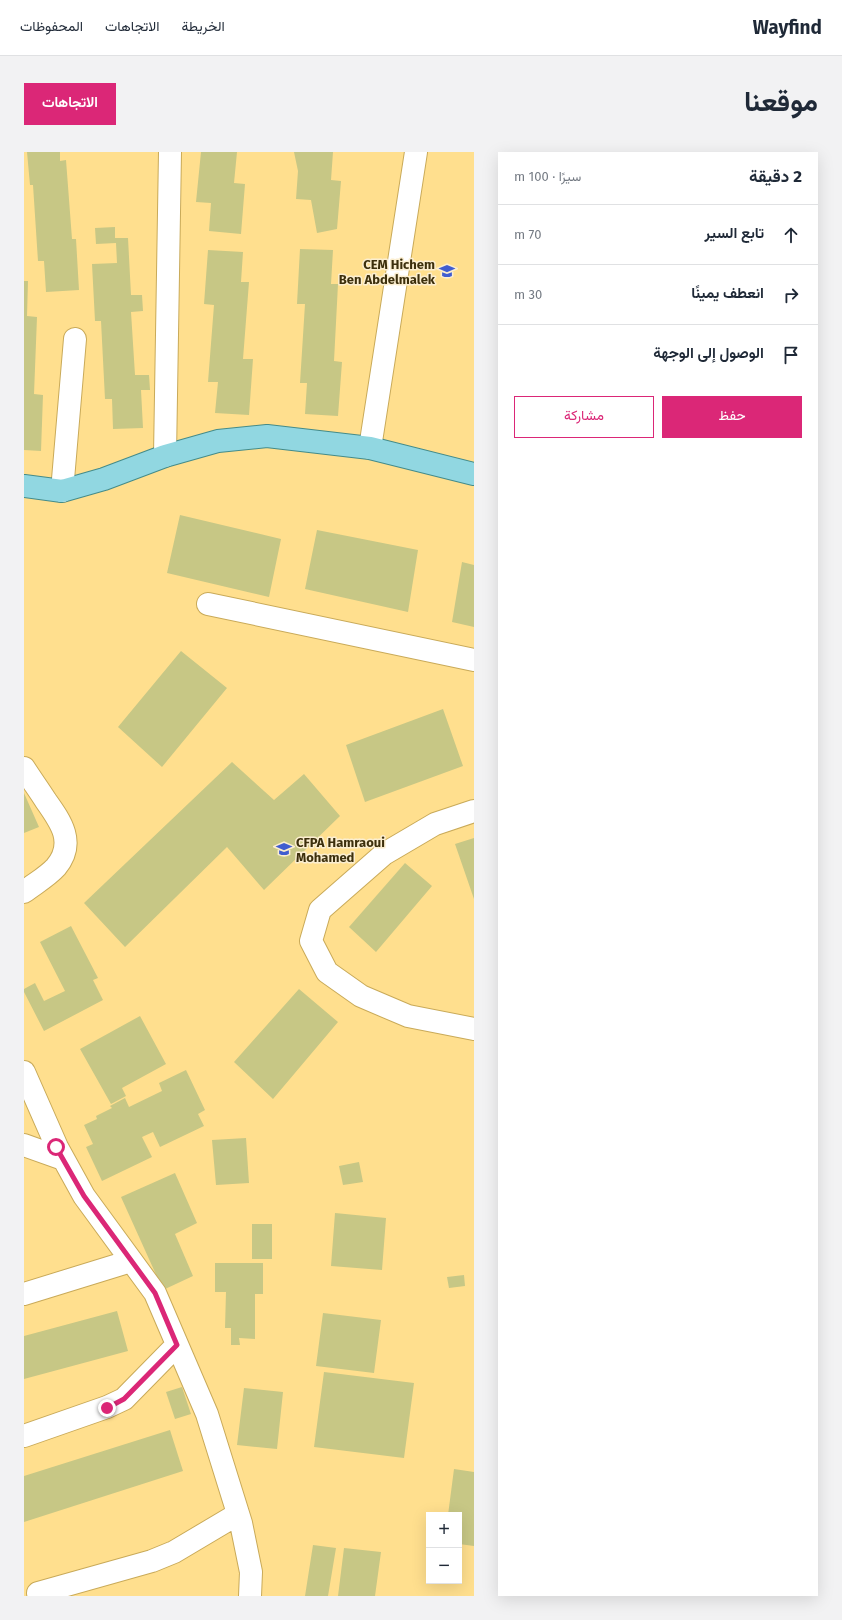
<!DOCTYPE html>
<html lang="ar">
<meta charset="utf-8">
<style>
:root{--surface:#fff;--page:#f2f2f3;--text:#1f2937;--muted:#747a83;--line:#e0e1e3;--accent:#db2777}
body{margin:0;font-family:"Fira Sans",Vazirmatn,sans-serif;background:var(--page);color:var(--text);direction:rtl}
.controls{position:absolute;right:12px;bottom:12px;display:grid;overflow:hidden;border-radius:0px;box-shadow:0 4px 16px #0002}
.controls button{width:36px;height:36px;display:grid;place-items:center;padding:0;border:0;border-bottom:1px solid var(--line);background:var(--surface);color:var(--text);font:20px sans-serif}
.stop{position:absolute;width:12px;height:12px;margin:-9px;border:3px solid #db2777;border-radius:50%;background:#fff}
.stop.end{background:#db2777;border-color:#fff;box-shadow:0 1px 4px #0008}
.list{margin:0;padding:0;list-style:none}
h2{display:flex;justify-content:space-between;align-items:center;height:52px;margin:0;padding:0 16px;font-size:17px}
h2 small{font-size:13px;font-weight:400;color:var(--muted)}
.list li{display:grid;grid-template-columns:26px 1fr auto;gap:12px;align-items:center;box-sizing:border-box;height:60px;padding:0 16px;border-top:1px solid var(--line)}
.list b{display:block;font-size:15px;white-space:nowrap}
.list em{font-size:13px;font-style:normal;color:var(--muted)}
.actions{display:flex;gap:8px;padding:12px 16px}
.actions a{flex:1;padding:9px 0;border:1px solid var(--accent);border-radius:0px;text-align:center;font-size:14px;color:var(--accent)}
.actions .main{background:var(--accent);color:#fff}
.icon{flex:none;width:22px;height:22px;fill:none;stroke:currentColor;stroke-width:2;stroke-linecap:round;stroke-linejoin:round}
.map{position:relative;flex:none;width:450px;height:1444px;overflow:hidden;direction:ltr;border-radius:0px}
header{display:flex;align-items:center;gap:24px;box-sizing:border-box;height:56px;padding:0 20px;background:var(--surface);border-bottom:1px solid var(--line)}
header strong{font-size:19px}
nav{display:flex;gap:22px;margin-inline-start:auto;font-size:14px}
.intro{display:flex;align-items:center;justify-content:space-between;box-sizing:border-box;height:96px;padding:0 24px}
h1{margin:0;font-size:28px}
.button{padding:10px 18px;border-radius:0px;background:var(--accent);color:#fff;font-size:14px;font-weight:700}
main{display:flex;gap:24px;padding:0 24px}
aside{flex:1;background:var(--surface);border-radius:0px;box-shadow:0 4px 16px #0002}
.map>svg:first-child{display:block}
.building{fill:#c7c785}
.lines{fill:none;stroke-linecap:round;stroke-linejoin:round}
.minor-casing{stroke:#c9aa59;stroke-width:24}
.major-casing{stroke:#448b89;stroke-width:24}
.minor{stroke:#fff;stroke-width:22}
.major{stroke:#91d7e1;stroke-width:22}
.route{stroke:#db2777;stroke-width:5}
.labels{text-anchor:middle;stroke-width:3;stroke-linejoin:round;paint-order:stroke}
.poi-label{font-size:13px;font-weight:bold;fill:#3c2f0c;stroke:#fbeed0;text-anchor:end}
</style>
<header>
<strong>Wayfind</strong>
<nav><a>الخريطة</a><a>الاتجاهات</a><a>المحفوظات</a></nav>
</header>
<div class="intro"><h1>موقعنا</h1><a class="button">الاتجاهات</a></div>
<main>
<aside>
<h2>2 دقيقة<small>سيرًا · 100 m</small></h2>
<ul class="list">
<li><svg class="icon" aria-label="ahead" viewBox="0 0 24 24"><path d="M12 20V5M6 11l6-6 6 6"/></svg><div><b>تابع السير</b></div><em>70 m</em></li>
<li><svg class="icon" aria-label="right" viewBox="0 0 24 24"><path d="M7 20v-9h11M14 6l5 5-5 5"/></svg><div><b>انعطف يمينًا</b></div><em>30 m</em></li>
<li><svg class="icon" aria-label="arrive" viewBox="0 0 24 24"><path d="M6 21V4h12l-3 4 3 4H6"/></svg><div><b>الوصول إلى الوجهة</b></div></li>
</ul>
<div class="actions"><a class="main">حفظ</a><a>مشاركة</a></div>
</aside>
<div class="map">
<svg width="450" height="1444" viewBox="0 0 450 1444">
<rect width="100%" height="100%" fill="#ffdf8e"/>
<path class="building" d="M3,0H36V9L42,8L48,87H52L55,138L22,140L20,109H14L9,33H6Z
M177,0H213L210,31L221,32L217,82L185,79L187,51L172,50Z
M270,0H309L307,28L317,29L313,77L293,81L287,48L272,47L274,19Z
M91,75V86H104L107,143H118L119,159L107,160L111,223H125L126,238H117L119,276L89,277L88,247H81L77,169H71L68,112L93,111L92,91L72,92L71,76Z
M276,97L309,98L307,132H314L310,209L318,210L314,264L281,262L283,231H276L281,152H273Z
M184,98L219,100L217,130H225L219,207H229L225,263L191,261L194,230H184L190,153L180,152Z
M0,129H4L3,164L13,165L10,242L19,243L17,299L0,298Z
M156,363L257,387L245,445L143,421Z
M293,378L394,398L384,460L281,437Z
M438,410L450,413V475L428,470Z
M157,499L203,536L138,615L94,575Z
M419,557L439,614L341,650L322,593Z
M208,610L250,648L280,622L316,664L240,738L203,695L101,795L60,751Z
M0,641L15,675L0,681Z
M450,686V747L431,692Z
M381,711L408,734L352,800L325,775Z
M47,774L74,826L69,828L79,848L20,879L0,840V837L11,831L20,849L41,839L16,790Z
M275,837L314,870L249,947L210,910Z
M116,864L142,912L98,936L102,944L87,952L56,897Z
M162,918L181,958L174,962L180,974L136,995L129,980L118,985L128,1005L78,1029L62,995L69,992L60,973L73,967L72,964L88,956L86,954L101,946L105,955L138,939L135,931Z
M222,986L225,1031L192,1033L188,988Z
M335,1010L339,1030L319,1033L315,1014Z
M151,1021L173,1071L151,1082L169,1124L139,1138L97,1045Z
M311,1061L362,1066L358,1118L307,1114Z
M228,1072H248V1107H228Z
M191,1111H239V1142H231V1187L215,1186L216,1193H207V1176H201L202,1140H191Z
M440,1123L441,1134L425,1136L423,1125Z
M93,1159L104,1199L0,1227V1184Z
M299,1161L357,1168L350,1221L292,1214Z
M300,1220L390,1231L380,1306L290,1295Z
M158,1235L167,1262L151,1267L142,1240Z
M220,1236L259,1240L253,1297L213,1293Z
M146,1278L159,1319L0,1370V1324Z
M430,1317L450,1320V1394L435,1392V1363H424Z
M289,1393L312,1396L304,1444H281Z
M320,1396L357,1400L351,1444H314Z"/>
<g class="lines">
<defs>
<path id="minor" d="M346,296L392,0
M141,304L146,0
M38,339L51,187
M184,452L450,508
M0,616C7,627 15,638 22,649C37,670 52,691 32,715C23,725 10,732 0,740
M450,659L411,672L360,702L296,758L287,789L303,820L337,844L384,864L450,877
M0,920L33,995L60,1044L131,1141L183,1262L217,1371L227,1420L226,1444
M0,993L39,1007
M0,1142L107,1109
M0,1284L83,1255L100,1247L153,1193
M14,1441L128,1409L150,1400L214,1362"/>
<path id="major" d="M0,334L38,339L80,327L141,304L194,289L243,284L346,296L450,322"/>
</defs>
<use href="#minor" class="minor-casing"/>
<use href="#major" class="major-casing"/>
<use href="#minor" class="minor"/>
<use href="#major" class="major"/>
</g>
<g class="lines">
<path class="route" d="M32,995L60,1044L131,1141L153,1193L100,1247L83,1256"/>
</g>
<defs>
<symbol id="school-bare" viewBox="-9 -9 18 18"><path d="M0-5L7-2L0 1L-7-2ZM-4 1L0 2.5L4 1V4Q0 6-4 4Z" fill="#405dd0" stroke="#fbeed0" stroke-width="2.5" paint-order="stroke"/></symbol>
<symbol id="university-bare" viewBox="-9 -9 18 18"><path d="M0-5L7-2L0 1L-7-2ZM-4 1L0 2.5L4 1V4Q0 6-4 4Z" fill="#405dd0" stroke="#fbeed0" stroke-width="2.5" paint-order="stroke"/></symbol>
</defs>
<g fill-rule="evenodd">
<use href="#school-bare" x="412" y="108" width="22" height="22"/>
<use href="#university-bare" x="249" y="686" width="22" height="22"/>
</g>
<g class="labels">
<g class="poi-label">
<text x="411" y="117">CEM Hichem<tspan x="411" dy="15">Ben Abdelmalek</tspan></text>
<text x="272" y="695" text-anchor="start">CFPA Hamraoui<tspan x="272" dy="15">Mohamed</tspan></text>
</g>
</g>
</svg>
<div class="controls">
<button>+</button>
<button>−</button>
</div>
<div class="stop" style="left:32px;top:995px"></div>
<div class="stop end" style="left:83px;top:1256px"></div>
</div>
</main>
